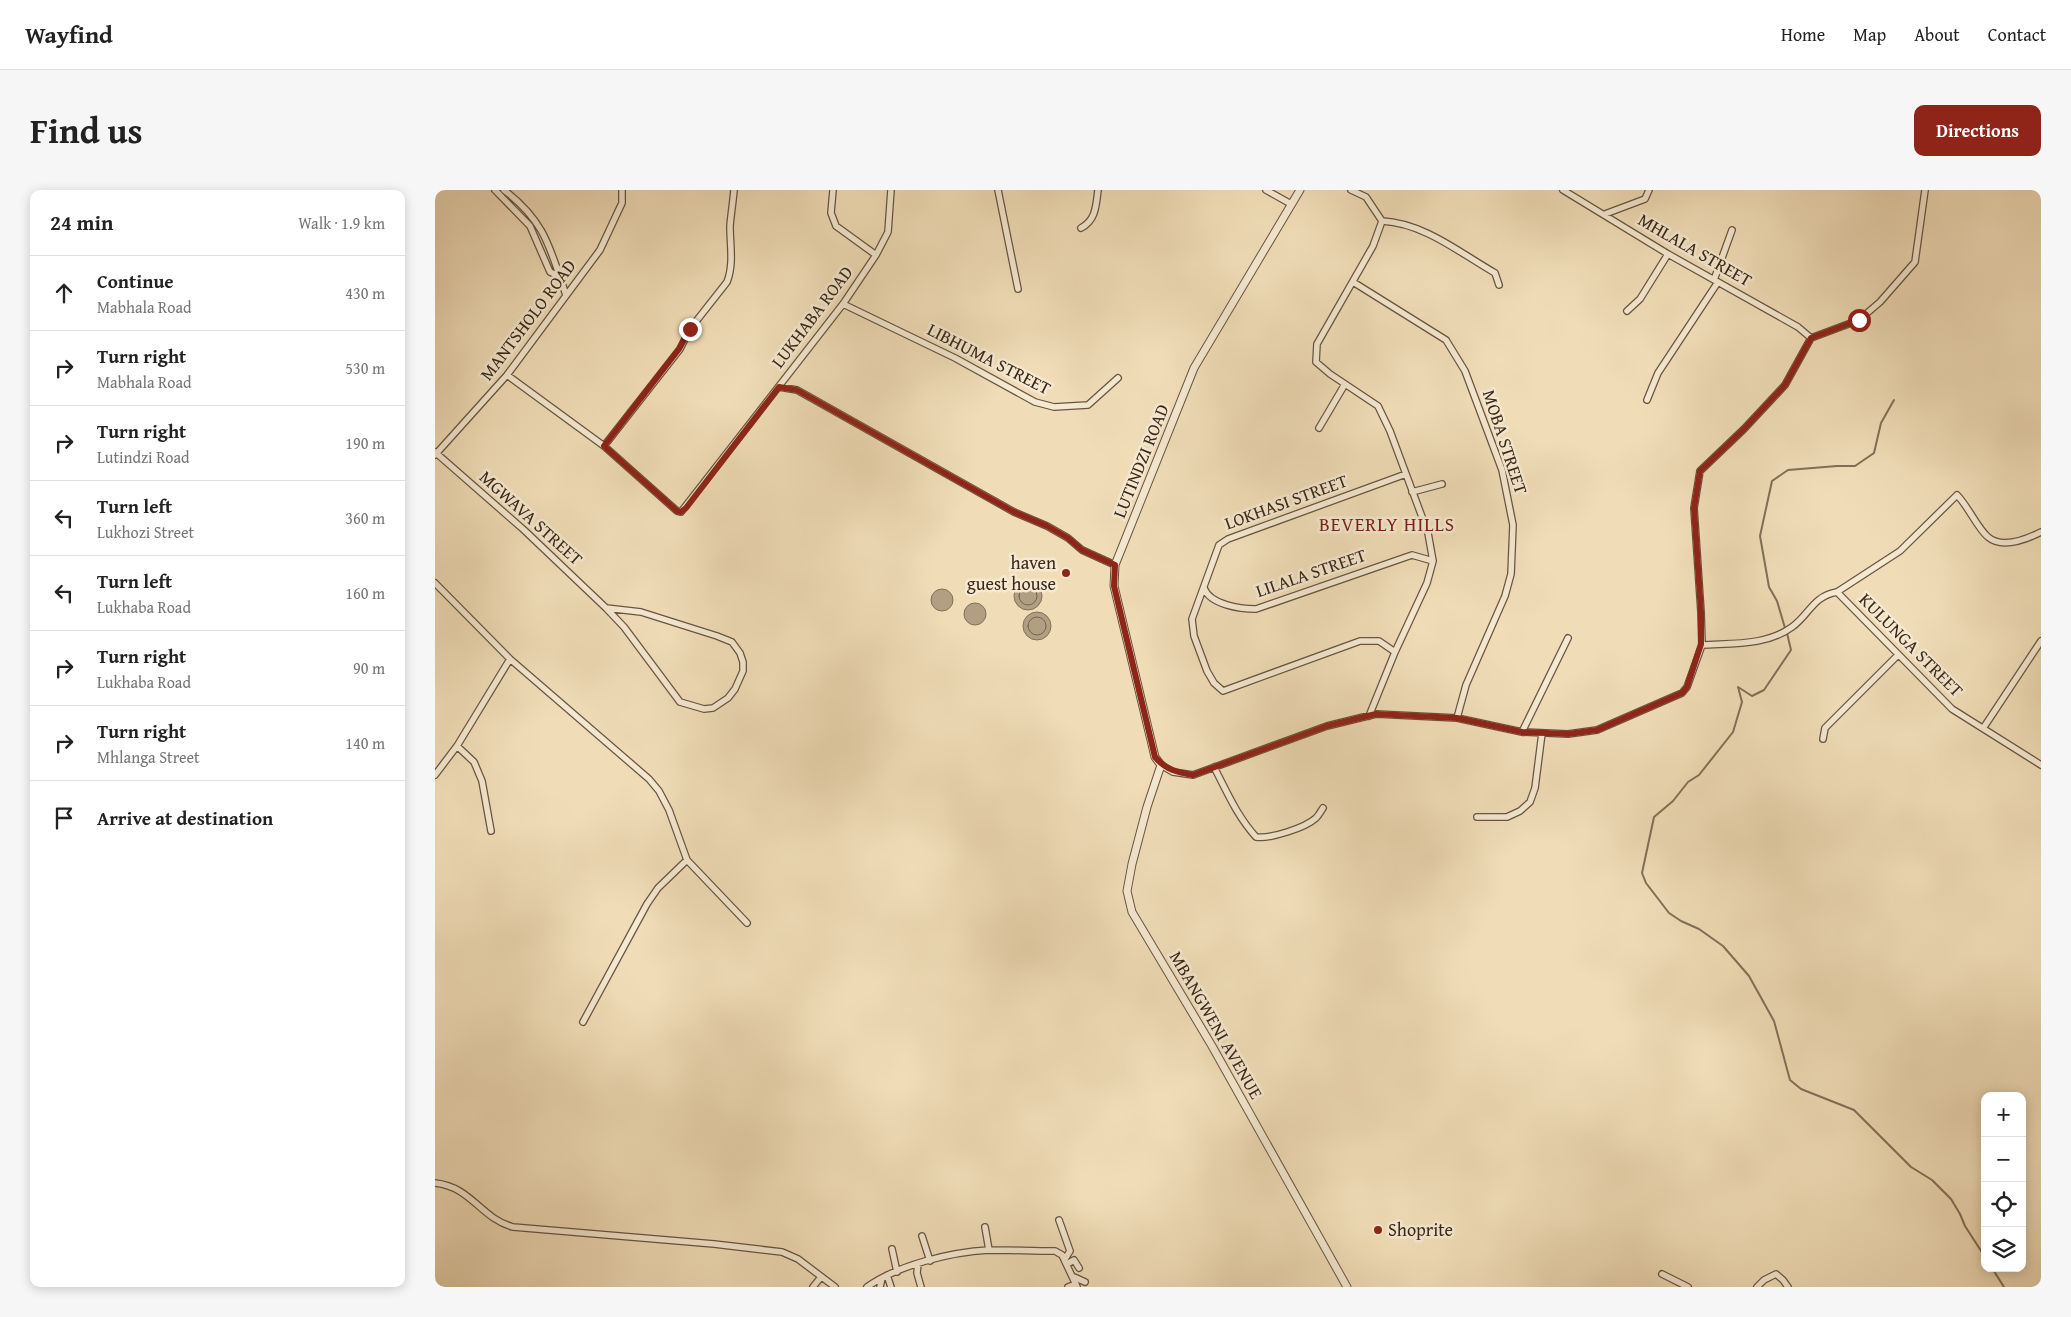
<!DOCTYPE html>
<meta charset="utf-8">
<style>
:root{--surface:#fff;--page:#f6f6f6;--text:#222;--muted:#767676;--line:#e0e0e0;--accent:#8f2418}
body{margin:0;font-family:"Gentium Book Plus",serif;background:var(--page);color:var(--text)}
.controls{position:absolute;right:15px;bottom:15px;display:grid;overflow:hidden;border-radius:10px;box-shadow:0 2px 12px #0003}
.controls button{width:45px;height:45px;display:grid;place-items:center;padding:0;border:0;border-bottom:1px solid var(--line);background:var(--surface);color:var(--text);font:25px sans-serif}
.stop{position:absolute;width:15px;height:15px;margin:-11px;border:4px solid #8f2418;border-radius:50%;background:#fff}
.stop.end{background:#8f2418;border-color:#fff;box-shadow:0 1px 5px #0008}
.list{margin:0;padding:0;list-style:none}
h2{display:flex;justify-content:space-between;align-items:center;height:65px;margin:0;padding:0 20px;font-size:21px}
h2 small{font-size:16px;font-weight:400;color:var(--muted)}
.list li{display:grid;grid-template-columns:32px 1fr auto;gap:15px;align-items:center;box-sizing:border-box;height:75px;padding:0 20px;border-top:1px solid var(--line)}
.list b{display:block;font-size:19px;white-space:nowrap}
.list p{margin:0;font-size:16px;white-space:nowrap;color:var(--muted)}
.list em{font-size:16px;font-style:normal;color:var(--muted)}
.icon{flex:none;width:28px;height:28px;fill:none;stroke:currentColor;stroke-width:2;stroke-linecap:round;stroke-linejoin:round}
.map{position:relative;flex:none;width:1606px;height:1097px;overflow:hidden;border-radius:10px}
header{display:flex;align-items:center;gap:30px;box-sizing:border-box;height:70px;padding:0 25px;background:var(--surface);border-bottom:1px solid var(--line)}
header strong{font-size:24px}
nav{display:flex;gap:28px;margin-inline-start:auto;font-size:18px}
.intro{display:flex;align-items:center;justify-content:space-between;box-sizing:border-box;height:120px;padding:0 30px}
h1{margin:0;font-size:35px}
.button{padding:12px 22px;border-radius:10px;background:var(--accent);color:#fff;font-size:18px;font-weight:700}
main{display:flex;gap:30px;padding:0 30px}
aside{flex:1;background:var(--surface);border-radius:10px;box-shadow:0 2px 12px #0003}
.map>svg:first-child{display:block}
.water{fill:#b29f82;stroke:#826f58}
.lines{fill:none;stroke-linecap:round;stroke-linejoin:round}
.shore{stroke:#76644e;stroke-width:1}
.stream{stroke:#826f58;stroke-width:2}
.minor-casing{stroke:#675541;stroke-width:8}
.tertiary-casing{stroke:#675541;stroke-width:9}
.minor{stroke:#f5e9d1;stroke-width:5.5}
.tertiary{stroke:#f5e9d1;stroke-width:7}
.route{stroke:#8f2418;stroke-width:6}
.poi-dot{fill:#8f2418;stroke:#f5e9d1;stroke-width:2}
.labels{text-anchor:middle;stroke-width:5;stroke-linejoin:round;paint-order:stroke}
.street-label{font-size:18px;fill:#392819;stroke:#f5e9d1}
.poi-label{font-size:18px;fill:#392819;stroke:#f5e9d1;text-anchor:end}
.neighbourhood-label{font-size:19px;letter-spacing:1px;fill:#7a1f14;stroke:#f5e9d1}
</style>
<header>
<strong>Wayfind</strong>
<nav><a>Home</a><a>Map</a><a>About</a><a>Contact</a></nav>
</header>
<div class="intro"><h1>Find us</h1><a class="button">Directions</a></div>
<main>
<aside>
<h2>24 min<small>Walk · 1.9 km</small></h2>
<ul class="list">
<li><svg class="icon" aria-label="ahead" viewBox="0 0 24 24"><path d="M12 20V5M6 11l6-6 6 6"/></svg><div><b>Continue</b><p>Mabhala Road</p></div><em>430 m</em></li>
<li><svg class="icon" aria-label="right" viewBox="0 0 24 24"><path d="M7 20v-9h11M14 6l5 5-5 5"/></svg><div><b>Turn right</b><p>Mabhala Road</p></div><em>530 m</em></li>
<li><svg class="icon" aria-label="right" viewBox="0 0 24 24"><path d="M7 20v-9h11M14 6l5 5-5 5"/></svg><div><b>Turn right</b><p>Lutindzi Road</p></div><em>190 m</em></li>
<li><svg class="icon" aria-label="left" viewBox="0 0 24 24"><path d="M17 20v-9H6M10 6l-5 5 5 5"/></svg><div><b>Turn left</b><p>Lukhozi Street</p></div><em>360 m</em></li>
<li><svg class="icon" aria-label="left" viewBox="0 0 24 24"><path d="M17 20v-9H6M10 6l-5 5 5 5"/></svg><div><b>Turn left</b><p>Lukhaba Road</p></div><em>160 m</em></li>
<li><svg class="icon" aria-label="right" viewBox="0 0 24 24"><path d="M7 20v-9h11M14 6l5 5-5 5"/></svg><div><b>Turn right</b><p>Lukhaba Road</p></div><em>90 m</em></li>
<li><svg class="icon" aria-label="right" viewBox="0 0 24 24"><path d="M7 20v-9h11M14 6l5 5-5 5"/></svg><div><b>Turn right</b><p>Mhlanga Street</p></div><em>140 m</em></li>
<li><svg class="icon" aria-label="arrive" viewBox="0 0 24 24"><path d="M6 21V4h12l-3 4 3 4H6"/></svg><div><b>Arrive at destination</b></div></li>
</ul>
</aside>
<div class="map">
<svg width="1606" height="1097" viewBox="0 0 1606 1097">
<rect width="100%" height="100%" fill="#f0ddb8"/>
<filter id="stains"><feTurbulence type="fractalNoise" baseFrequency=".004" numOctaves="4"/><feColorMatrix values="0 0 0 0 .2 0 0 0 0 .09 0 0 0 0 .02 0 0 0 .5 -.17"/></filter>
<radialGradient id="worn" r=".72"><stop offset=".6" stop-color="#630" stop-opacity="0"/><stop offset="1" stop-color="#630" stop-opacity=".3"/></radialGradient>
<path class="water" d="M579 406a14 14 0 1 1 28 0a14 14 0 1 1-28 0Z
M496 410a11 11 0 1 1 22 0a11 11 0 1 1-22 0Z
M529 424a11 11 0 1 1 22 0a11 11 0 1 1-22 0Z
M588 436a14 14 0 1 1 28 0a14 14 0 1 1-28 0Z"/>
<g class="lines">
<path class="shore" d="M584 406a9 9 0 1 1 18 0a9 9 0 1 1-18 0Z
M593 436a9 9 0 1 1 18 0a9 9 0 1 1-18 0Z"/>
<path class="stream" d="M1350,438L1342,411L1334,397L1325,346L1337,291L1353,280L1402,276H1420L1439,263L1446,233L1459,210
M1352,443L1356,460L1329,500L1317,506L1303,497L1307,512L1298,542L1264,585L1253,592L1238,611L1219,627L1207,683L1211,693L1234,723L1246,731L1264,739L1288,756L1314,786L1339,831L1355,890L1366,899L1419,920L1476,977L1497,990L1516,1009L1525,1024L1530,1036L1550,1067
M1557,1078L1569,1097"/>
<defs>
<path id="minor" d="M60,0L95,36L115,82L124,86
M69,0C111,32 115,59 131,105
M398,0L396,23L401,36L441,65
M563,0L583,99
M831,0L856,14
M916,0L931,7L947,31L938,56L882,154L881,172L895,184L943,216L955,241L993,343L998,371L992,393L960,462L934,526
M1128,0L1233,64L1363,137L1376,148
M1170,24L1210,9L1214,0
M947,31C989,33 1025,63 1060,83L1064,95
M646,38C661,30 661,16 663,0
M1279,90L1297,40
M918,92L1011,150L1030,181L1067,280L1078,335L1076,384L1070,406L1031,495L1022,528
M408,114L520,168L600,212L619,217L653,215L683,188
M1192,121L1205,109L1233,64
M72,185L169,256L242,321L246,322L408,114L441,65L453,42L456,0
M344,197L362,200L579,322L612,336L633,348L647,360L680,375
M1212,210L1223,183L1283,92
M884,238L910,194
M169,256L245,159L255,139L292,92C299,74 295,55 295,36C296,24 298,12 299,0
M0,262L89,340L171,418L189,437L245,512L269,519L278,518L293,508L300,499L308,481V472L305,463L297,452L282,446L206,422L171,418
M0,265L72,185L165,60L187,13V0
M977,302L1007,294
M0,393L75,469L214,589L224,601L234,620L252,670L312,733
M769,398C775,415 806,419 821,419L977,365L998,371
M1402,402L1517,519L1606,575
M1267,455C1297,453 1331,456 1357,437C1374,425 1378,406 1402,402L1465,361L1522,305C1533,316 1543,339 1553,347C1567,359 1592,349 1606,342
M960,462L944,451H925L788,501L779,493L772,481L759,446L757,429L784,355L793,349L971,284
M1549,537L1606,451
M1087,542L1133,448
M1388,549L1390,538L1463,465
M22,556L39,572L47,591L56,641
M726,575L738,582L758,585L892,536L941,524L1022,528L1087,542L1133,544L1162,540L1247,503L1252,497L1267,455L1266,422L1259,318L1265,281L1309,239L1350,195L1376,148L1424,130L1445,112L1480,72L1490,0
M779,577C792,602 802,626 821,647C835,649 870,638 881,628C884,625 886,621 888,618
M0,585L22,556L75,469
M1042,627H1072L1085,621L1095,612L1100,598L1107,543
M148,832L212,714L223,698L252,670
M0,993C37,997 45,1028 78,1037L279,1054L347,1062L363,1069L400,1097
M624,1030L635,1061L630,1069
M550,1037L554,1060
M487,1046L495,1071
M457,1059L462,1082
M483,1074L482,1083L486,1097
M632,1074L639,1070L644,1078
M1227,1084L1253,1097
M452,1085L456,1097
M639,1087L650,1092
M378,1097L386,1087
M432,1097C463,1075 516,1062 554,1060C576,1060 598,1061 620,1061L627,1065L642,1097
M445,1097L447,1088
M633,1097L641,1094
M1322,1097L1329,1090L1341,1084L1348,1090L1353,1097"/>
<path id="tertiary" d="M865,0L759,178L680,375L679,396L720,567L726,575L712,617L697,674L692,701L697,722L777,856L912,1097"/>
</defs>
<use href="#minor" class="minor-casing"/>
<use href="#tertiary" class="tertiary-casing"/>
<use href="#minor" class="minor"/>
<use href="#tertiary" class="tertiary"/>
</g>
<g class="lines">
<path class="route" d="M255,139L244,159L169,256L242,321L246,322L251,318L344,197L362,200L579,322L612,336L633,348L647,360L680,375L679,396L720,567C731,580 742,582 758,585L892,536L941,524L1022,528L1087,542L1133,544L1162,540L1247,503L1252,497L1266,454V422L1259,318L1265,281L1309,239L1350,195L1376,148L1424,130"/>
</g>
<g class="poi-dot">
<circle cx="631" cy="383" r="5"/>
<circle cx="943" cy="1040" r="5"/>
</g>
<g class="labels">
<g class="street-label">
<text transform="translate(1260 60) rotate(30)" y="6">MHLALA STREET</text>
<text transform="translate(377 127) rotate(-53)" y="6">LUKHABA ROAD</text>
<text transform="translate(93 130) rotate(-53)" y="6">MANTSHOLO ROAD</text>
<text transform="translate(554 169) rotate(27)" y="6">LIBHUMA STREET</text>
<text transform="translate(1070 252) rotate(72)" y="6">MOBA STREET</text>
<text transform="translate(706 271) rotate(-68)" y="6">LUTINDZI ROAD</text>
<text transform="translate(851 312) rotate(-20)" y="6">LOKHASI STREET</text>
<text transform="translate(96 328) rotate(42)" y="6">MGWAVA STREET</text>
<text transform="translate(876 383) rotate(-19)" y="6">LILALA STREET</text>
<text transform="translate(1476 455) rotate(45)" y="6">KULUNGA STREET</text>
<text transform="translate(781 835) rotate(60)" y="6">MBANGWENI AVENUE</text>
</g>
<g class="poi-label">
<text x="621" y="379">haven<tspan x="621" dy="21">guest house</tspan></text>
<text x="953" y="1046" text-anchor="start">Shoprite</text>
</g>
<g class="neighbourhood-label">
<text x="952" y="341">BEVERLY HILLS</text>
</g>
</g>
<rect width="100%" height="100%" filter="url(#stains)"/>
<rect width="100%" height="100%" fill="url(#worn)"/>
</svg>
<div class="controls">
<button>+</button>
<button>−</button>
<button><svg class="icon" aria-label="locate" viewBox="0 0 24 24"><circle cx="12" cy="12" r="6"/><path d="M12 2v4M12 18v4M2 12h4M18 12h4"/></svg></button>
<button><svg class="icon" aria-label="layers" viewBox="0 0 24 24"><path d="M12 4l9 5-9 5-9-5zM3 14l9 5 9-5"/></svg></button>
</div>
<div class="stop" style="left:1424px;top:130px"></div>
<div class="stop end" style="left:255px;top:139px"></div>
</div>
</main>
